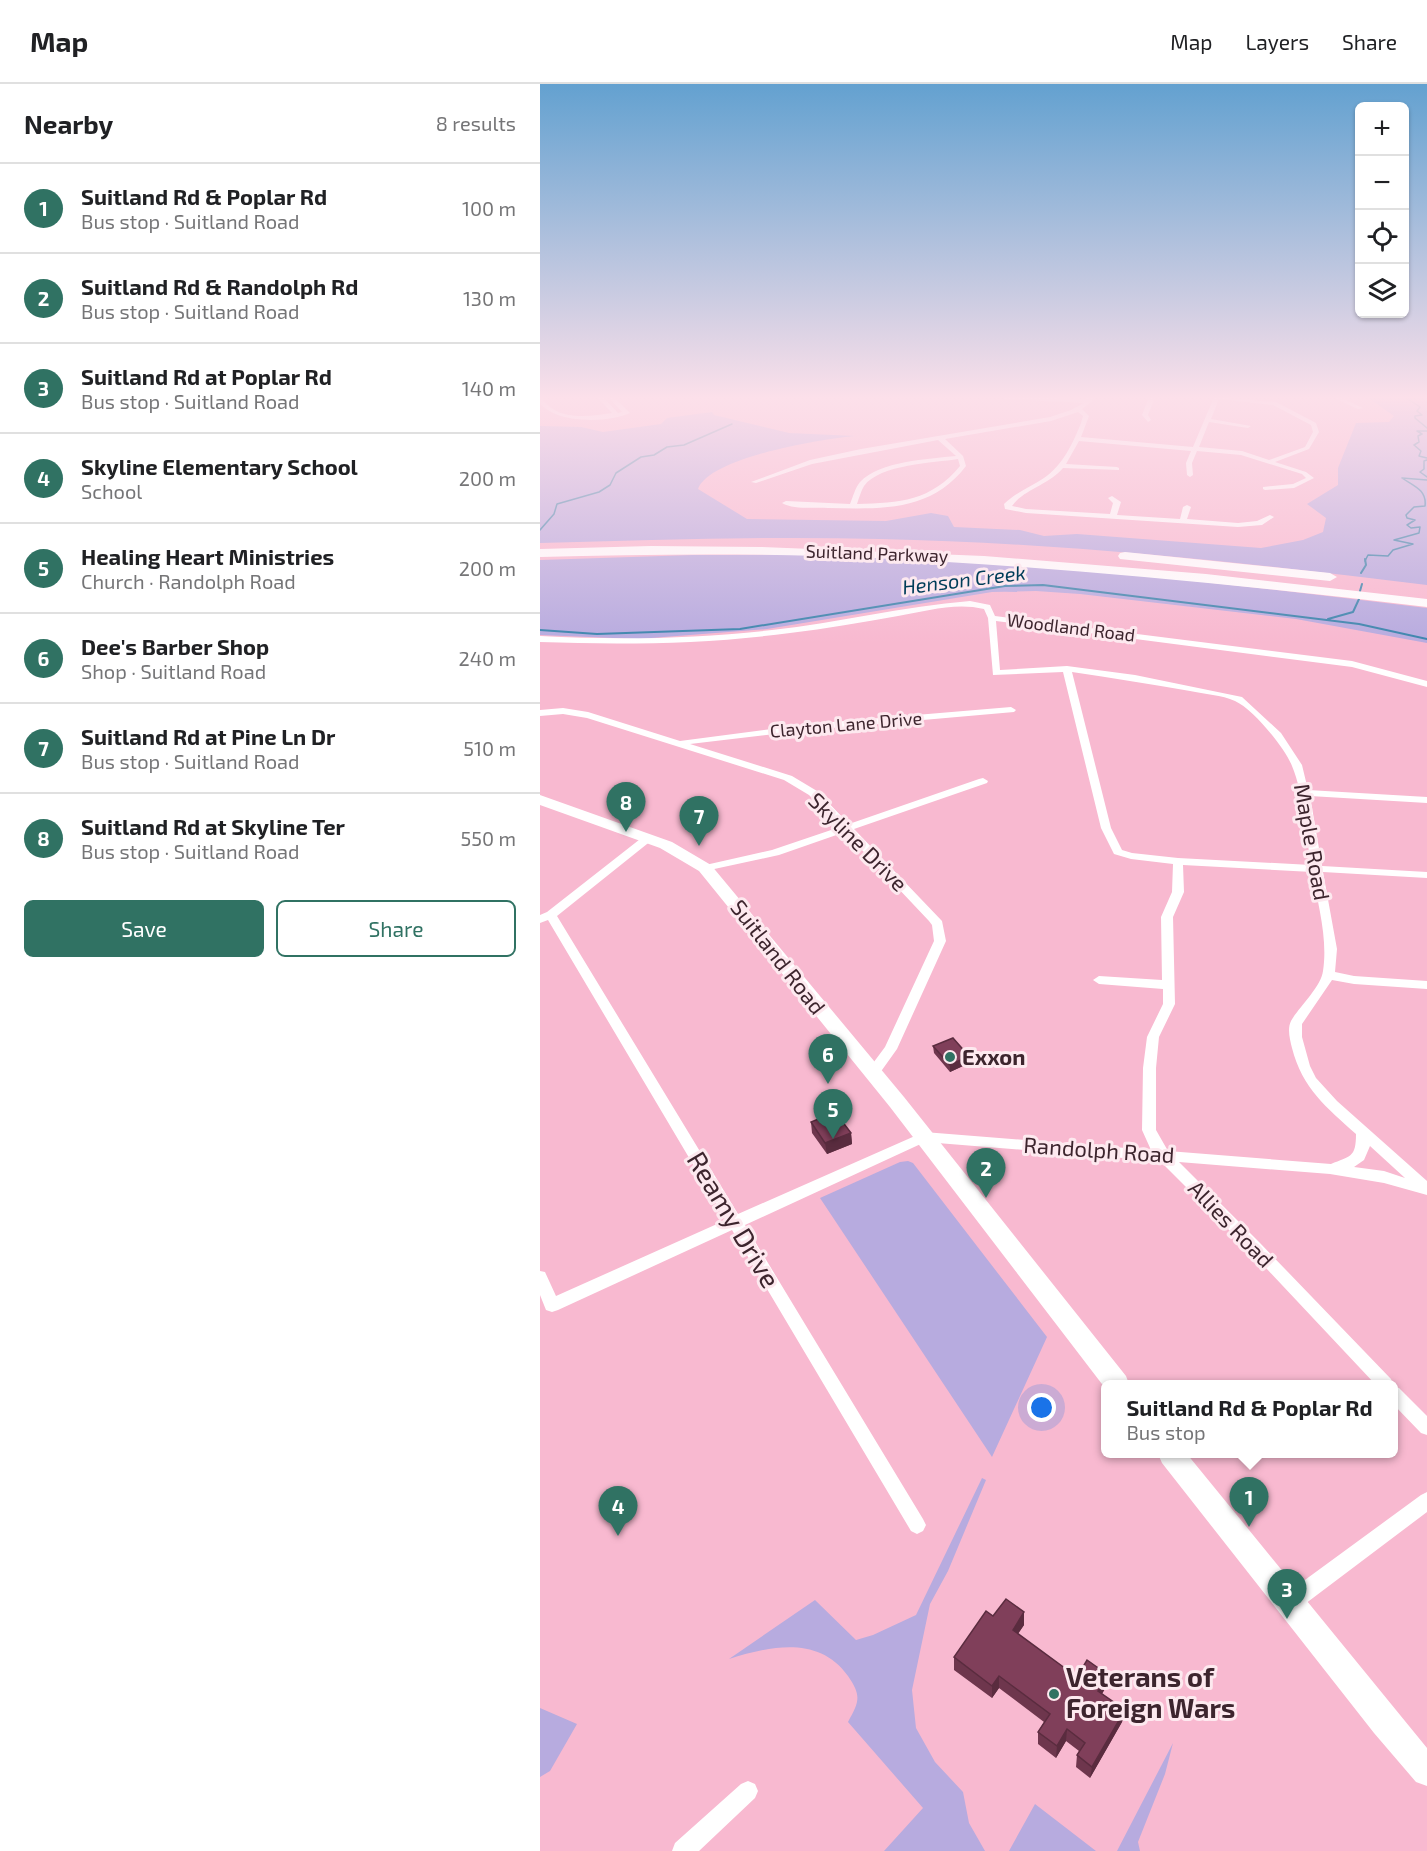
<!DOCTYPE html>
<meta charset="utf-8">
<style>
:root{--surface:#fff;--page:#f2f2f2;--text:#202124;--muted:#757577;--line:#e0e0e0;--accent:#307263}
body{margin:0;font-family:"Exo 2",sans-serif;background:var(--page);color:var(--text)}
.controls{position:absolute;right:18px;top:18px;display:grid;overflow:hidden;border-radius:9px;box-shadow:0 2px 4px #0004}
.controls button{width:54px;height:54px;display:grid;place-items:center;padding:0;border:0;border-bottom:2px solid var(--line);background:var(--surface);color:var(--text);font:30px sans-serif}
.you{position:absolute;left:502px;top:1324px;width:21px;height:21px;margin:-15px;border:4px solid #fff;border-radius:50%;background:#1a73e8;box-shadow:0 0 0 9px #1a73e833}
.badge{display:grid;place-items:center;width:39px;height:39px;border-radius:50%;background:var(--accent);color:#fff;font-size:20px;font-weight:700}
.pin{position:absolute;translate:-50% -50px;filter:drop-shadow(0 2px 3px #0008)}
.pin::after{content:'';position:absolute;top:32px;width:21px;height:18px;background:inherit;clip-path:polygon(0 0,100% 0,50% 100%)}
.popup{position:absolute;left:561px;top:1296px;width:297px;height:78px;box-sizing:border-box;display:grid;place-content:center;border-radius:9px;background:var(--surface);filter:drop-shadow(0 2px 4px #0005);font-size:20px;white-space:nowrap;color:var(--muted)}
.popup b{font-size:22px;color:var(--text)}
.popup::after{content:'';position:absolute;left:50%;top:100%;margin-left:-12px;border:12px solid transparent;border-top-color:var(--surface)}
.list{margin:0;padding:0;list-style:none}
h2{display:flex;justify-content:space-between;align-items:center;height:78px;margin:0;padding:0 24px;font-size:26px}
h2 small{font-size:20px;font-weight:400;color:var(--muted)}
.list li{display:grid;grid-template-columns:39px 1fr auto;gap:18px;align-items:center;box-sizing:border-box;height:90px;padding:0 24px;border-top:2px solid var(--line)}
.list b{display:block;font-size:22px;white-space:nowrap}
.list p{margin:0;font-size:20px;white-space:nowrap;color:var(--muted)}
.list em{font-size:20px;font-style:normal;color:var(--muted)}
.actions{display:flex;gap:12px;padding:18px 24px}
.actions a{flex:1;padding:14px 0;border:2px solid var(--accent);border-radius:9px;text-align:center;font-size:21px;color:var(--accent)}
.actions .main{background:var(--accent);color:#fff}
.icon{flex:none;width:33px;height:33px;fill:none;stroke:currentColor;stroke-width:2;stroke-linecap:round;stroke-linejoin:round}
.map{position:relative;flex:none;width:887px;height:1767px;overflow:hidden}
header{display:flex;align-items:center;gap:36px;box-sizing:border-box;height:84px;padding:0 30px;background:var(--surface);border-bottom:2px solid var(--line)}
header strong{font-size:28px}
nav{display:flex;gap:33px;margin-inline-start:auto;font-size:21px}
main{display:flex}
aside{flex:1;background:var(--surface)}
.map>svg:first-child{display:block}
.green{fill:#b7abdf}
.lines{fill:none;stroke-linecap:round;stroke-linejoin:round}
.stream-far1{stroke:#3c85ad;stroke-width:1.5}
.stream{stroke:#3c85ad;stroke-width:2}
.minor{fill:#fff;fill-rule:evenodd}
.secondary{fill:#fff;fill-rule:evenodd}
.trunk{fill:#fff;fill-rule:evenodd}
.wall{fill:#6e364d}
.shaded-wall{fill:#5a2c3f}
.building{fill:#803f5a;stroke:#5a2c3f;stroke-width:1.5}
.poi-dot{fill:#307263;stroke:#fde9ef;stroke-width:2}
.labels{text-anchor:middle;stroke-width:6;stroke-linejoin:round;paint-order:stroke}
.far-street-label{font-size:18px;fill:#3d252e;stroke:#fde9ef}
.far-water-label{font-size:20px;font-style:italic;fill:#003d59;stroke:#fde9ef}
.street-label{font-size:22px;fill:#3d252e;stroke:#fde9ef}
.poi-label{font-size:22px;font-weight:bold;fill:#3d252e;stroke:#fde9ef;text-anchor:start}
.near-street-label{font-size:27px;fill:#3d252e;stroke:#fde9ef}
.near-poi-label{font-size:27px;font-weight:bold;fill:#3d252e;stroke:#fde9ef;text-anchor:start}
</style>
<header>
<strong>Map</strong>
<nav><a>Map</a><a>Layers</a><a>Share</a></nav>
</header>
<main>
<aside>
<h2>Nearby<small>8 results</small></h2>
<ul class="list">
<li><span class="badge">1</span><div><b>Suitland Rd &amp; Poplar Rd</b><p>Bus stop · Suitland Road</p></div><em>100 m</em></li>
<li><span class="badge">2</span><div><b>Suitland Rd &amp; Randolph Rd</b><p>Bus stop · Suitland Road</p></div><em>130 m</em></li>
<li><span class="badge">3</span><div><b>Suitland Rd at Poplar Rd</b><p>Bus stop · Suitland Road</p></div><em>140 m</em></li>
<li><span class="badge">4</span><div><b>Skyline Elementary School</b><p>School</p></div><em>200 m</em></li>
<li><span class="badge">5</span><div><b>Healing Heart Ministries</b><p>Church · Randolph Road</p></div><em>200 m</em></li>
<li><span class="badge">6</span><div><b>Dee's Barber Shop</b><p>Shop · Suitland Road</p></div><em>240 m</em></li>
<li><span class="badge">7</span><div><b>Suitland Rd at Pine Ln Dr</b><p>Bus stop · Suitland Road</p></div><em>510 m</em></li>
<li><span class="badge">8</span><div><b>Suitland Rd at Skyline Ter</b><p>Bus stop · Suitland Road</p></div><em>550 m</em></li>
</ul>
<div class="actions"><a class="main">Save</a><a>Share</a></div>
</aside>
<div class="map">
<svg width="887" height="1767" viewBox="0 0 887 1767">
<rect width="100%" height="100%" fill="#f8b9d0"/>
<path class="green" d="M827,313H887V501C705,478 523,459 340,455C227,452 113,456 0,459V342L41,343L63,348L121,340L127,334L172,328L174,331L249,349L315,352C282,355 170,373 158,405L207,435L346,437L391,429L408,432L414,443L480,446L504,452L537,450L721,464L763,456L783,448L786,434L767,420L798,401V384L816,339L849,338L854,332Z
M153,471C207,471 262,470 316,471C507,478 697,501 887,524V559L756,535L540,510L496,507L452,508L227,545L98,555L0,551V476Z
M368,1077L373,1079L507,1253L452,1373L280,1114L360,1078Z
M442,1394L446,1396L408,1487L390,1520L372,1606L376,1644L395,1678L423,1708L429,1739L445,1767H344L383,1724L308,1638C319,1618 322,1612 308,1592C279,1551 230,1562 189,1575L275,1516L316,1556L333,1551L376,1531Z
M0,1624L37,1640L10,1687L0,1693Z
M633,1659L625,1690L598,1758L600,1767H577Z
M495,1720L556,1767H469Z"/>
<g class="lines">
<path class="stream-far1" d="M865,313L880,323L877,327L882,331L875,332V334L887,344
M887,347H877L882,350L878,352L879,358L874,361L881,367L879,372L887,374
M887,376L884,377V385L880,388L887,393
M0,446L14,430L17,420L59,408L70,401L76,389L101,373L114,371L127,363L144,361L192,340
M825,477L828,471L848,472L853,466L873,460L854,456L879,449L880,443L871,444L867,441L875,436L867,434L866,431L874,423L885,422C887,406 874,402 862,394L887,396"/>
<path class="stream" d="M821,489L826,481L825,475
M820,507L822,500
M788,535L813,528L819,515
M0,546L57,550L200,545L465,502L503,501L819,540L887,555"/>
<path class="minor" d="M0,313C4,316 6,320 10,323C26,336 53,332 72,329L57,313H63L78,329L82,328L68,313H74L90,329C69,339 16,340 0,319Z
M461,313L547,315L548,313H554L551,318L542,325L549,332L541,353L653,363L674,313L736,318L776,339L779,348L769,365L735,378L766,388L774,394L754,404L725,406L723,405V403L753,400L766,394L762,390L701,371L657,367L652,379L653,391L650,393L647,391L646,379L651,367L539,357L526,380L577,383L579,384V386L523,384C509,401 484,405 472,422L486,425L570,430L573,419L568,414L572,412L581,418L577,431L640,435L643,423L647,421L651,423L647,435L698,439L717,437L730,431L734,433L722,441L698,443L486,429L465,425L464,420C476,408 491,403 504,394C523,381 533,359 541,339L543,332L538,328L511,337L405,355L423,372L426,382C391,428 341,425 288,424C274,423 254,426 242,419L246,417L310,420C313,413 315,404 320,398C340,377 388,375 416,372L398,356L272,380L216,399L211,398L270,376L321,365L510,333L531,326L544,319L464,315ZM679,315L733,321L771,341L773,348L765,363L729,376L702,367L659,363L669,338L708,344L711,342L671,335ZM418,375L420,382C391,417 360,419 317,420C319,414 321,407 324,402C340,380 394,379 418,375Z
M609,313H615L608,331L611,336L608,338L602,331Z
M792,313H799L823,324L818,325Z
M430,517L450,521L455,532L812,577L887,597V603L812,583L456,537L460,586L527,582L595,591L702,613L741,649L762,681L768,706L887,713V719L770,712L782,782L887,788V794L783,788L797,865L795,888L814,892L887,897V905L814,900L792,896L762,940V953L770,982L776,994L797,1017L887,1097V1111L844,1099L790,1090L639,1078L720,1159L851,1295L853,1300H835L710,1167L620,1077L385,1058L205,1141L383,1435L386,1441L383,1447L377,1450L371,1447L192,1146L18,1226L12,1228L6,1226L0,1211V1187L5,1188L16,1212L186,1136L8,836L0,839V831L7,828L104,752H112L113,754L112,756L17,832L198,1130L384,1048L611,1066L602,1046L603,984L607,953L623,920V905L559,900L553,896L559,892L622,896L621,833L632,808L633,780L591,775L574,770L561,744L523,588L453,591L448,534L444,525C416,518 386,527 358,532C322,538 286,545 250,549C167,560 84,561 0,558V552C77,556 155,555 232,546C298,539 364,522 430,517ZM532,588C572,594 611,600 650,607C664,610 682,611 695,617C713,625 745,664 752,682C764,711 766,750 771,781L638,774L592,769L582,766L571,744ZM643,781L772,788C778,820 788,855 783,887C781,903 759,923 751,937C747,945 750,956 752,964C762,1004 787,1024 816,1050C816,1074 810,1072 791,1080L628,1067L616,1046V984L619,953L635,920L633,833L644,808ZM830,1062L865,1094L844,1087L814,1083L824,1076Z
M471,623L476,626L474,628L269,646L150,660L252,692L277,707L309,740L439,695L443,694L448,697L447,699L314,745L402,837L406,857L357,965L337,993H327L325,990L345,963L394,857L392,841L389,837L305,748L239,771L165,787L161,786L160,784L161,782L232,766L300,743L269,711L244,696L47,634L23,630L0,632V626L23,624L48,628L140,657L269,640Z
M853,1302L859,1304L887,1332V1351L881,1349L853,1320Z
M887,1408V1428L757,1526L750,1528L743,1526L741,1519L743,1512L881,1411Z
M208,1697L215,1700L218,1707L215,1714L159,1767H132L135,1759L201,1700Z"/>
<path class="secondary" d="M0,711L132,758L171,781L364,1013L586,1292L589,1300H565V1304L350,1023L159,787L120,764L0,721Z
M618,1370H647L887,1664V1702L876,1698L834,1649L622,1379Z"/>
<path class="trunk" d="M111,462L222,463L444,472L666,490L887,515V523C704,501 520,483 336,474C224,469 112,470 0,473V465Z
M585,468L790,489L797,493L790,497L580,475L578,472L580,469Z"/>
</g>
<path class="wall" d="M393,962L427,970V977L423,979V982L410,988L394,969Z
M271,1038L311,1049L312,1060L287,1070L272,1049Z
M484,1528V1541L478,1550L537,1593L566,1603L562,1610L585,1626L582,1638L550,1694L536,1683L537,1671L539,1667L526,1657L516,1674L498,1660V1648L504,1638L459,1604L452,1614L414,1586V1573L453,1532Z"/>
<path class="shaded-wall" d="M427,970V977L423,979V982L410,988V981L421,972Z
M311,1049L312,1060L287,1070L285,1059Z
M484,1528V1541L472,1558L473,1546Z
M568,1591L566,1603L556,1619L558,1607Z
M459,1592V1604L452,1614V1602Z
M585,1626L582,1638L550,1694L552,1683Z
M527,1645L526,1657L516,1674L517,1662Z"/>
<path class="building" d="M413,954L427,970L421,972L423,975L410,981L393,962Z
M295,1028L311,1049L285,1059L271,1038Z
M466,1515L484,1528L473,1546L537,1593L547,1576L568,1591L558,1607L585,1626L552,1683L537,1671L545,1659L527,1645L517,1662L498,1648L510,1630L459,1592L452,1602L414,1573L446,1527L453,1532Z"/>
<linearGradient id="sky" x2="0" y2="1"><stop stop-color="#63a1d0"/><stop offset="0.56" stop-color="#fce0ea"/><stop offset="1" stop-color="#fce0ea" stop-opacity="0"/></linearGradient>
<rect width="887" height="560" fill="url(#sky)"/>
<g class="poi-dot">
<circle cx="410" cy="973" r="6"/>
<circle cx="514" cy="1610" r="6"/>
</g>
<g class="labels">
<g class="far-street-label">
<text transform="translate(337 470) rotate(2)" y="6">Suitland Parkway</text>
<text transform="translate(531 544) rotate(7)" y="6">Woodland Road</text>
<text transform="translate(306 641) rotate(-5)" y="6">Clayton Lane Drive</text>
</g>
<g class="far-water-label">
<text transform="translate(424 496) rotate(-7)" y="7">Henson Creek</text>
</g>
<g class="street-label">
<text transform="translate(318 758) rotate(45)" y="8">Skyline Drive</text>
<text transform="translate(772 758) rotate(80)" y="8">Maple Road</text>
<text transform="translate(238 873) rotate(52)" y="8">Suitland Road</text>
<text transform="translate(559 1066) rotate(4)" y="8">Randolph Road</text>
<text transform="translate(691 1140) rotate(46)" y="8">Allies Road</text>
</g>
<g class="poi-label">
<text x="422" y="981">Exxon</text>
</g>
<g class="near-street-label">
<text transform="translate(193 1136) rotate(59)" y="9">Reamy Drive</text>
</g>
<g class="near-poi-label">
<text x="526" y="1603">Veterans of<tspan x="526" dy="31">Foreign Wars</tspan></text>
</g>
</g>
</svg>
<div class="controls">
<button>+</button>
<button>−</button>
<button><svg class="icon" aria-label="locate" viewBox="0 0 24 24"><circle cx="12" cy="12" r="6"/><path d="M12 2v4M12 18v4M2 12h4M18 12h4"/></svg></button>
<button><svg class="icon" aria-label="layers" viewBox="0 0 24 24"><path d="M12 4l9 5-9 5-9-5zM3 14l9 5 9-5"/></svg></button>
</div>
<div class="you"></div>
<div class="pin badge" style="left:709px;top:1443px">1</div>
<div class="popup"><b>Suitland Rd &amp; Poplar Rd</b>Bus stop</div>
<div class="pin badge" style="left:446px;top:1114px">2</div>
<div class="pin badge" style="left:747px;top:1535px">3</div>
<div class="pin badge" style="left:78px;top:1452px">4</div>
<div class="pin badge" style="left:293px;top:1055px">5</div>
<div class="pin badge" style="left:288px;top:1000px">6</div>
<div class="pin badge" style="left:159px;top:762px">7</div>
<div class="pin badge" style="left:86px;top:748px">8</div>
</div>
</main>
